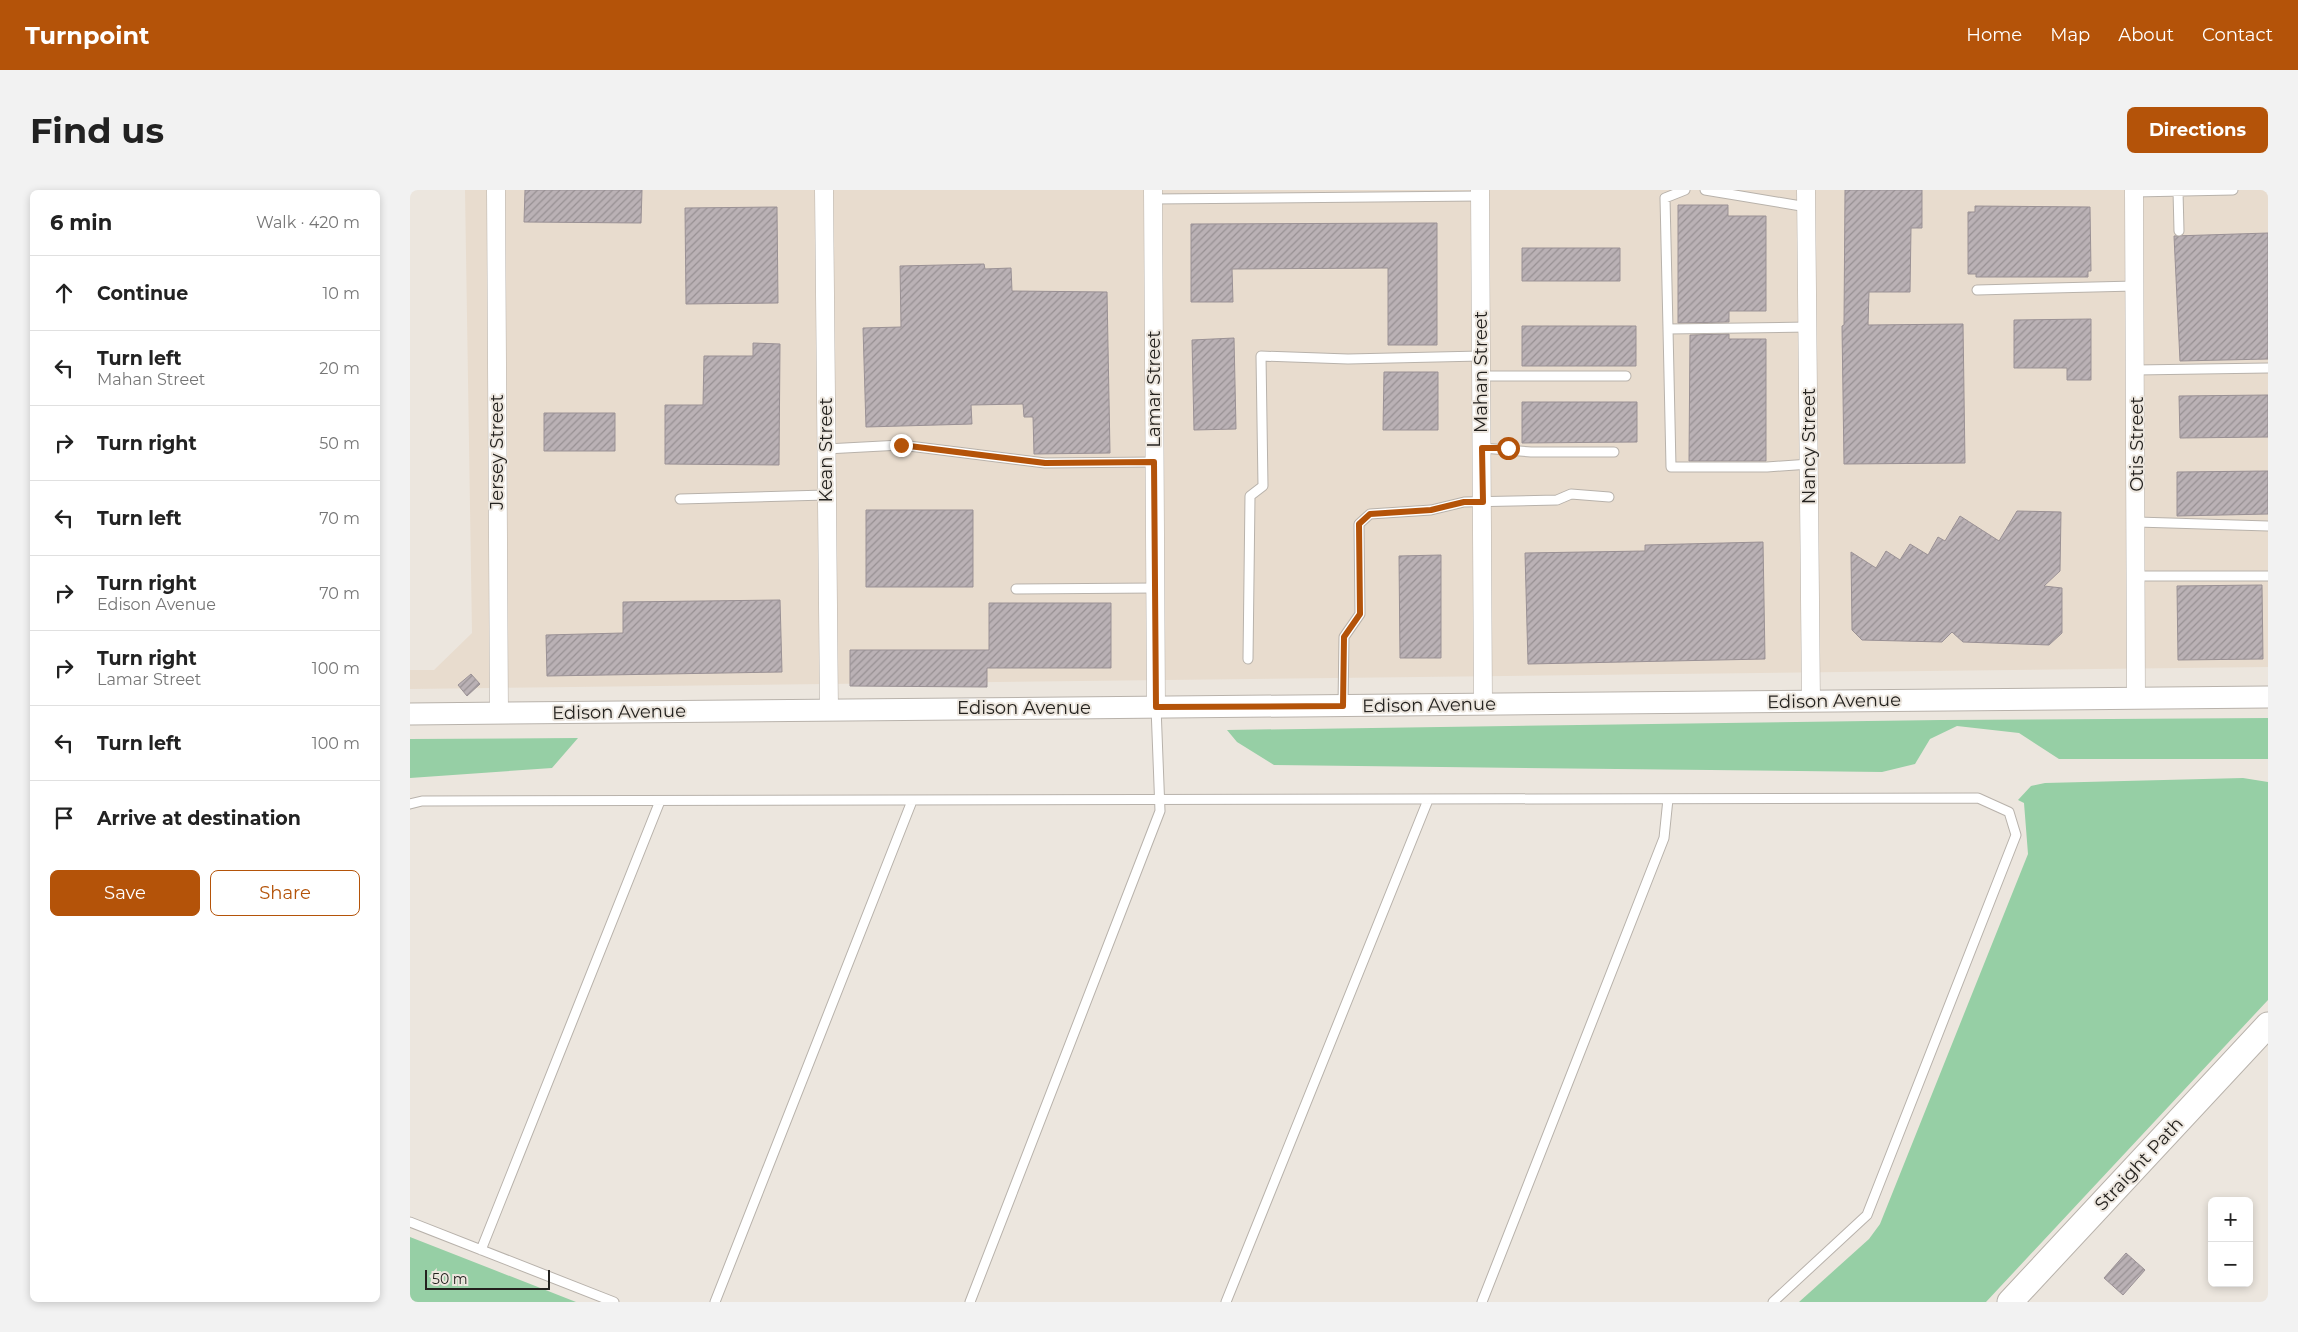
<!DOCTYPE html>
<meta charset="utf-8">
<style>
:root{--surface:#fff;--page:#f2f2f2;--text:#222;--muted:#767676;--line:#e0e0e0;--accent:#b45309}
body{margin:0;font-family:Montserrat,sans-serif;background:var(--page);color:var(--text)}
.controls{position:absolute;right:15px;bottom:15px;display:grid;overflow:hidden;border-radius:8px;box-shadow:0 2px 8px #0003}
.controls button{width:45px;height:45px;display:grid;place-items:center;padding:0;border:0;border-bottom:1px solid var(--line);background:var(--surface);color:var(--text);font:25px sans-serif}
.scale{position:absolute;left:15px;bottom:12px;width:125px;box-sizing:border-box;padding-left:5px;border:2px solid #24221f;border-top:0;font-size:14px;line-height:18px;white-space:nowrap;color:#24221f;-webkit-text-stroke:4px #ece6de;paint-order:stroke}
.stop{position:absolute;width:15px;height:15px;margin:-11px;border:4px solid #b45309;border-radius:50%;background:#fff}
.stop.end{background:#b45309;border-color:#fff;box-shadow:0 1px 5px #0008}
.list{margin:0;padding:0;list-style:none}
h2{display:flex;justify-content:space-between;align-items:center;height:65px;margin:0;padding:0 20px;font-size:21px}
h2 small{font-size:16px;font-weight:400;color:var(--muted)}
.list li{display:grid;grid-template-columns:32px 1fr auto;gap:15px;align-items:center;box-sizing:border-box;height:75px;padding:0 20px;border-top:1px solid var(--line)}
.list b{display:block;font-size:19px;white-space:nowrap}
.list p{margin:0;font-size:16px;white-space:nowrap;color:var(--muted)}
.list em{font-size:16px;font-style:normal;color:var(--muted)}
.actions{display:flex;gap:10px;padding:15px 20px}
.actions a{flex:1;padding:11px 0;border:1px solid var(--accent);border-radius:8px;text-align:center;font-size:18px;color:var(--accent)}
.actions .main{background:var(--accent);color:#fff}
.icon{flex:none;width:28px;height:28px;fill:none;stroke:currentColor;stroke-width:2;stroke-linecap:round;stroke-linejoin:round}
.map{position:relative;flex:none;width:1858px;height:1112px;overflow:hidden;border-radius:8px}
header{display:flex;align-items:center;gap:30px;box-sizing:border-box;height:70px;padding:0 25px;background:var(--accent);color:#fff}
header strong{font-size:24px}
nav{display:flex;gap:28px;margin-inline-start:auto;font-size:18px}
.intro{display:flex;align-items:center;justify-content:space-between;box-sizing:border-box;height:120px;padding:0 30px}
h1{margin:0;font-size:35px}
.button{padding:12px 22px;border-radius:8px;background:var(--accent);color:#fff;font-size:18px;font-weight:700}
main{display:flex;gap:30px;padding:0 30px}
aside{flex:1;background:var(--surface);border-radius:8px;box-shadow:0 2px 8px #0003}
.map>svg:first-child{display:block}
.built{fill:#e8dcce}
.grass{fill:#96cfa5}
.building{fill:url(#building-hatch);stroke:#9a9195}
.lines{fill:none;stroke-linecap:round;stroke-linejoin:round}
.service-casing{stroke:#b8b2ab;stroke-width:11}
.minor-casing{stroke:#b8b2ab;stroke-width:19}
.tertiary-casing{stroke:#b8b2ab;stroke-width:23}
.secondary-casing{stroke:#b8b2ab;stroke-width:27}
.service{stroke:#fff;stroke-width:9}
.minor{stroke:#fff;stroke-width:18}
.tertiary{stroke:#fff;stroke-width:21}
.secondary{stroke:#fff;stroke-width:25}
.route{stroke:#b45309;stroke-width:6}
.labels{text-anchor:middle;stroke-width:4;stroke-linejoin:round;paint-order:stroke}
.street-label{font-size:18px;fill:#24221f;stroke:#ece6de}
</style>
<header>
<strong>Turnpoint</strong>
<nav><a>Home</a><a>Map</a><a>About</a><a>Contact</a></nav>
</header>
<div class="intro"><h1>Find us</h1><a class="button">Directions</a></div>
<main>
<aside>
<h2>6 min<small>Walk · 420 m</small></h2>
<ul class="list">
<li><svg class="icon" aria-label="ahead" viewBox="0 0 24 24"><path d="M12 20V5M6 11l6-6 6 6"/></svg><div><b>Continue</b></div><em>10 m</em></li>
<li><svg class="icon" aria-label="left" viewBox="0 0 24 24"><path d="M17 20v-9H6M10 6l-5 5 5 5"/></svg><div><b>Turn left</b><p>Mahan Street</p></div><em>20 m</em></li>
<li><svg class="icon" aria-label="right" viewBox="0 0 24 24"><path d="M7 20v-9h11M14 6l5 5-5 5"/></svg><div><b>Turn right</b></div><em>50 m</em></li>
<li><svg class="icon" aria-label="left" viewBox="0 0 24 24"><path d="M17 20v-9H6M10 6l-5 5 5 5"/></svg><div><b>Turn left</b></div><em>70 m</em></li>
<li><svg class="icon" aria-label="right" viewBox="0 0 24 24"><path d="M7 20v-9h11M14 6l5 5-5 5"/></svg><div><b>Turn right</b><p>Edison Avenue</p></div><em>70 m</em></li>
<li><svg class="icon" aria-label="right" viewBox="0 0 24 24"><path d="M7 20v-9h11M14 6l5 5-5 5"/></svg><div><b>Turn right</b><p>Lamar Street</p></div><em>100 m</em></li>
<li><svg class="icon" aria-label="left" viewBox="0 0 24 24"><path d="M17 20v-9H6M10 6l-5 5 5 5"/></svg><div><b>Turn left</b></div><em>100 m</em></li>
<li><svg class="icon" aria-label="arrive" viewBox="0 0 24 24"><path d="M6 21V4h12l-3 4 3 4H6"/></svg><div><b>Arrive at destination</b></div></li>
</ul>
<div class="actions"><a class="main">Save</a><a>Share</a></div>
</aside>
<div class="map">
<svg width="1858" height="1112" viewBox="0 0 1858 1112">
<defs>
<pattern id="building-hatch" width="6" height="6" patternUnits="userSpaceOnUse" patternTransform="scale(1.25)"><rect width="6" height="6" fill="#bab1b5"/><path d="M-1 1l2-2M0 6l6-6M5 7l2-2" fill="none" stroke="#979093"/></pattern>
</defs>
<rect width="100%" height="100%" fill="#ece6de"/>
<path class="built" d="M55,0H1858V477L0,499V480H24L62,443Z"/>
<path class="grass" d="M1858,528V569H1649L1609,543L1547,536L1520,549L1505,574L1472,582L864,575L827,552L817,540L1531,530Z
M168,548L142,578L0,588V549Z
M1833,588L1858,592V810L1576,1112H1389L1459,1049L1470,1034L1618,664L1614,613L1608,610L1621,596L1635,593Z
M0,1047L166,1112H0Z"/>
<path class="building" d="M115,0H232L231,33L114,32Z
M1435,0H1512V38H1501L1500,102H1459L1458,135L1553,134L1555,273L1434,274L1432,136L1434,135Z
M1268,15H1318V26H1356V121H1319V132L1268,133Z
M1565,16L1680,17L1681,81H1678V87H1566V84H1558V22H1565Z
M367,17L368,113L276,114L275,18Z
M1027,33V155H978V78L822,79L823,112H781V34Z
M1858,43V169L1770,171L1764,46Z
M1112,58H1210V91H1112Z
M574,74L575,79L601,78L602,101L697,102L700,263L624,264L623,227H614L613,214L561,215L562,234L456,237L453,138L491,137L490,76Z
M1681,129V190H1657V178H1604V130Z
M1112,136H1226V176H1112Z
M1319,144V149H1356V271H1279L1280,145Z
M824,148L826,239L784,240L782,150Z
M343,153L370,154L369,275L255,274V215H293L294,166H343Z
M974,182H1028V240H973Z
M1858,205V247L1770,248L1769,206Z
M1112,212H1227V252L1112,253Z
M134,223H205V261H134Z
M1858,281V324L1767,326V282Z
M456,320H563V397H456Z
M1607,321L1651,322L1650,381L1634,396L1652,398V443L1639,455L1553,452L1542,442L1532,452L1452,450L1442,440L1441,362L1466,378L1476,361L1490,370L1500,354L1518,365L1528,347L1535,351L1550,326L1589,351Z
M1353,352L1355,469L1118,474L1115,363L1235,361V355Z
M1031,365V468H990L989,366Z
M1852,395L1853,469L1768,470L1767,396Z
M370,410L372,482L137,486L136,445L213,443V412Z
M579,413H701V478H577V497L440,496V460H579Z
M61,484L70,494L57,506L48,495Z
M1716,1063L1735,1080L1713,1105L1694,1088Z"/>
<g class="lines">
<defs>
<path id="service" d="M1275,0L1255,8L1258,139L1398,137
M1295,0L1397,17
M1768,1L1769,41
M1724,2L1823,0
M743,9L1070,6
M1567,100L1725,96
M1258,139L1261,277H1357L1400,274
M1726,180L1858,178
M1071,186H1216
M1072,258L1121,262H1204
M416,259L491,255L635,273L744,272
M270,309L416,305
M1727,332L1858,336
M1727,386H1858
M606,399L745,398
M838,469L840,306L853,296L851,166L938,169L1071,166
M933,515L934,447L950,424L949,334L960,324L1021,320L1054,312L1147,310L1161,304L1199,307
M0,614L12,611L1568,608L1599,622L1606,645L1457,1025L1363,1112
M0,1032L204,1112
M71,1060L250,611
M305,1112L502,611
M560,1112L750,621L746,517
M816,1112L1018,610
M1072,1112L1254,648L1258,609"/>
<path id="minor" d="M86,0L89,524
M414,0L419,520
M743,0L746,517
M1070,0L1073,514
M1396,0L1401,511
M1724,0L1726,508"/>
<path id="tertiary" d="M0,524L1858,507"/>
<path id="secondary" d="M1600,1112L1858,835"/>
</defs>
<use href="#service" class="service-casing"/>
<use href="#minor" class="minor-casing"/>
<use href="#tertiary" class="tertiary-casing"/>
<use href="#secondary" class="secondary-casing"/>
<use href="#service" class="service"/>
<use href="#minor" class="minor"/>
<use href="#tertiary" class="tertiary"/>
<use href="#secondary" class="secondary"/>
</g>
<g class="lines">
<path class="route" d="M491,255L635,273L744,272L746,517L933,516L934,447L950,424L949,334L960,324L1021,320L1054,312H1073L1072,258H1098"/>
</g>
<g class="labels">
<g class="street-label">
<text transform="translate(1071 182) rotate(-90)" y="6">Mahan Street</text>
<text transform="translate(744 199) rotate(-90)" y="6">Lamar Street</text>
<text transform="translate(1727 254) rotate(-90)" y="6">Otis Street</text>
<text transform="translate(1399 256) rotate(-90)" y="6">Nancy Street</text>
<text transform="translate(416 260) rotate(-90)" y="6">Kean Street</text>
<text transform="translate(87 262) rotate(-90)" y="6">Jersey Street</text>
<text transform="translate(1424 511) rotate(-1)" y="6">Edison Avenue</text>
<text transform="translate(1019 515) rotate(-1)" y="6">Edison Avenue</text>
<text x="614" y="524">Edison Avenue</text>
<text transform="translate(209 522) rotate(-1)" y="6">Edison Avenue</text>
<text transform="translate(1729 974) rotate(-47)" y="6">Straight Path</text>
</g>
</g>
</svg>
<div class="controls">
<button>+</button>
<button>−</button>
</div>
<div class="scale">50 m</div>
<div class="stop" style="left:1098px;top:258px"></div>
<div class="stop end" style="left:491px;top:255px"></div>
</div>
</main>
